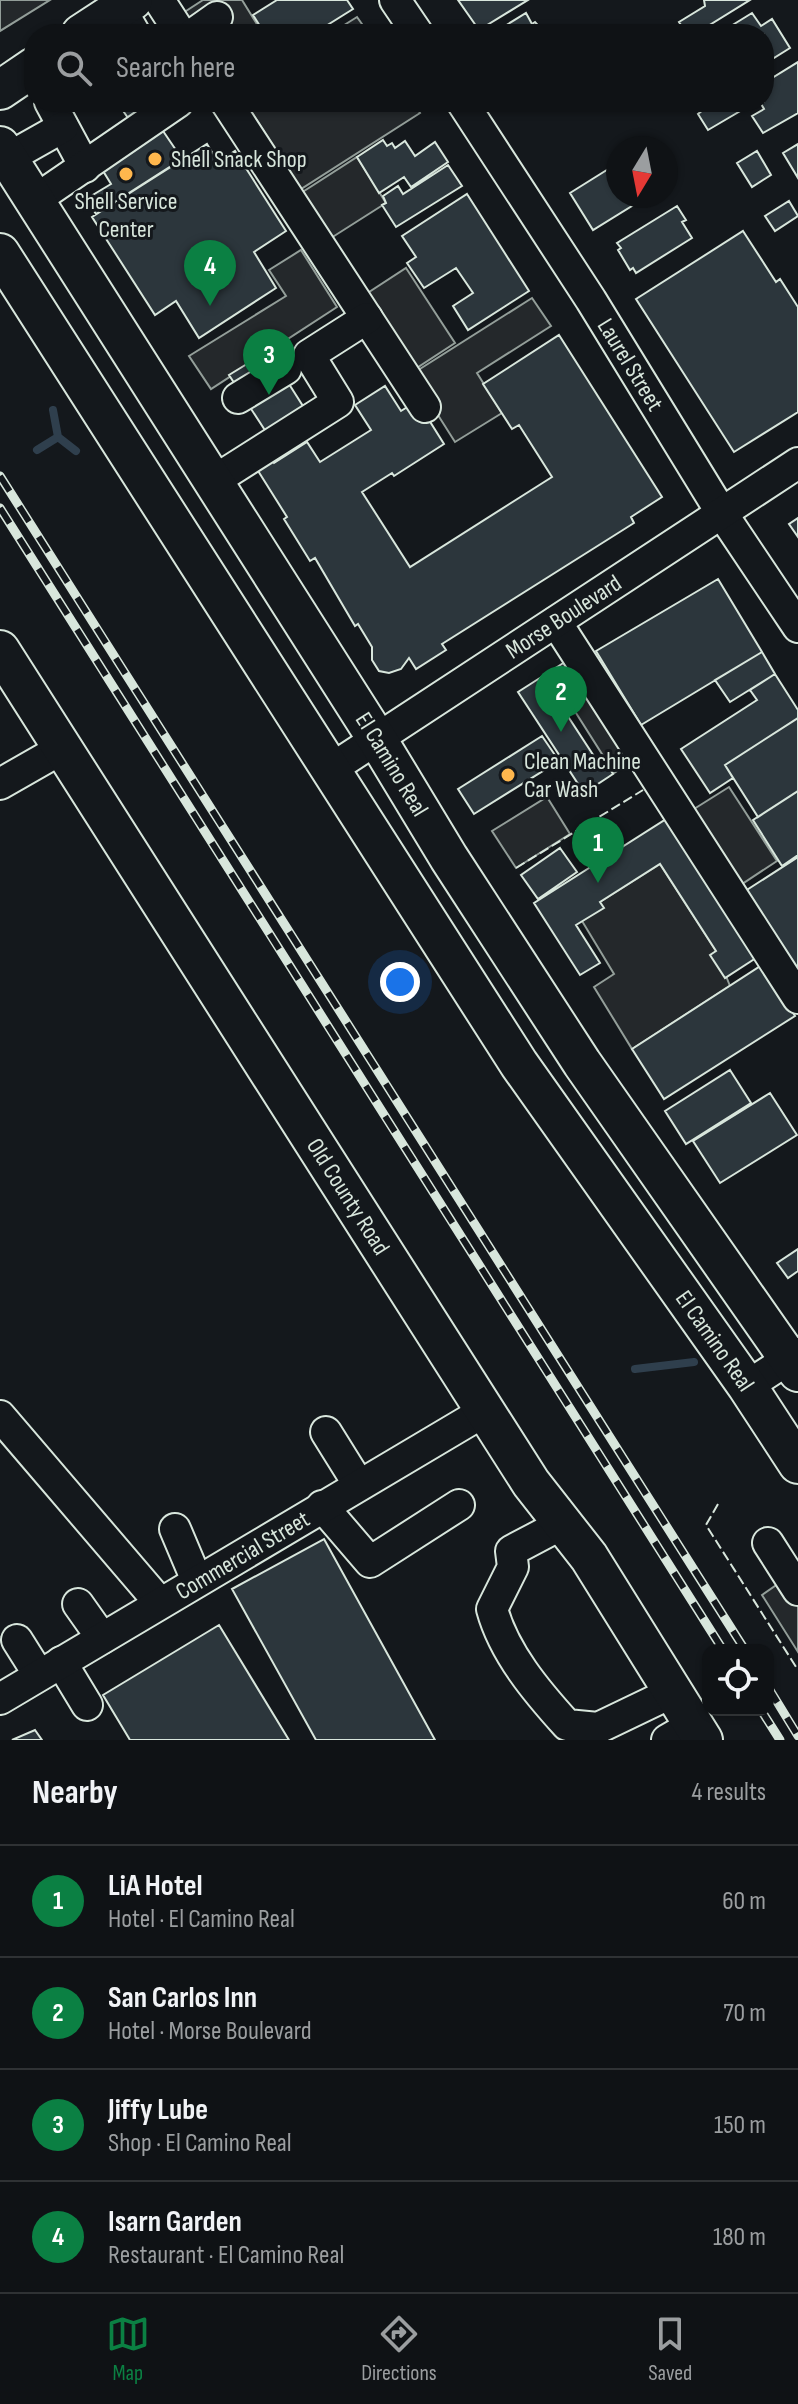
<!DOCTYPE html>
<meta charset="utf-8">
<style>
:root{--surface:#0f1215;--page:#181b1e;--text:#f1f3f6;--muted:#9b9ea0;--line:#2f3234;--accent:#0b8043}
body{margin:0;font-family:"Sofia Sans Condensed",sans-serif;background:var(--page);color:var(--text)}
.controls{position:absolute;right:24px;bottom:24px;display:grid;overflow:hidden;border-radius:16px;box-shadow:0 2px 6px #0004}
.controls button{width:72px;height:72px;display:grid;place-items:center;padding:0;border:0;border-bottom:2px solid var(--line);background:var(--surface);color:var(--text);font:40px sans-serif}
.compass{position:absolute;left:606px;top:136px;width:72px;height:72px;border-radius:50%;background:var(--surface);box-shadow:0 2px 6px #0004;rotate:190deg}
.you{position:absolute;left:400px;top:982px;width:28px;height:28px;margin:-20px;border:6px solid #fff;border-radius:50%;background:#1a73e8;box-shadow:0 0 0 12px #1a73e833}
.badge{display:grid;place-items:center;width:52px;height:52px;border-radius:50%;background:var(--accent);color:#fff;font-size:26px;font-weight:700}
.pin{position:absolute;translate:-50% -66px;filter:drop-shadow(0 2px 4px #0008)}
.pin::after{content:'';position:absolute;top:42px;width:28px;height:24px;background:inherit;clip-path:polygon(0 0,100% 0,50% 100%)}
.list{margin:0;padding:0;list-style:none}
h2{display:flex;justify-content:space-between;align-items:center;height:104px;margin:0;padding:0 32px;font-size:34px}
h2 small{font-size:26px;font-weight:400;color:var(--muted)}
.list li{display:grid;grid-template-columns:52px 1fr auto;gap:24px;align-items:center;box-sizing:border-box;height:112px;padding:0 32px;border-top:2px solid var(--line)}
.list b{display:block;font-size:30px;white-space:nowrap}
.list p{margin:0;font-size:26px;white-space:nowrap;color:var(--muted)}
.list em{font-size:26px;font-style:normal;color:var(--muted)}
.icon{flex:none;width:44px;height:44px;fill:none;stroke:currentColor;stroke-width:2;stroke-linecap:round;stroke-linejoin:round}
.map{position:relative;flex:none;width:798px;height:1740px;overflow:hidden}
.search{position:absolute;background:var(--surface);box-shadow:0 2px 6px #0004;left:24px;right:24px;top:24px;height:88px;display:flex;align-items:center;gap:20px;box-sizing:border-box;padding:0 28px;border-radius:32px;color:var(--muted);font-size:30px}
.sheet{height:552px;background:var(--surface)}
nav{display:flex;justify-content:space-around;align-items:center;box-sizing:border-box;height:112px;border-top:2px solid var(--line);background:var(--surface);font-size:22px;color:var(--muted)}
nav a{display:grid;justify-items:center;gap:4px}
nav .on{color:var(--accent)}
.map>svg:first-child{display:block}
.parking{fill:#24282b;stroke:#939e99;stroke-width:2}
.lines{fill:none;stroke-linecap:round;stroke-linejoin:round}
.stream{stroke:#2f3f4d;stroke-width:8}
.building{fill:#2c363c;stroke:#d8e6dc;stroke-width:2}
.minor-casing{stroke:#d8e6dc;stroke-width:34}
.major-casing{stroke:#d8e6dc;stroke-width:42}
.minor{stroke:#14181c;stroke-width:30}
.major{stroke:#14181c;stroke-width:38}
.rail-casing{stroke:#d8e6dc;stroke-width:9}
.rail{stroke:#14181c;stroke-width:6;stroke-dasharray:18;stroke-linecap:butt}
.fence{stroke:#d8e6dc;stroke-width:2;stroke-dasharray:10 4;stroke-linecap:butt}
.poi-dot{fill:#ffb74d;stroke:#14181c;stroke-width:3}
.labels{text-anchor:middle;stroke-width:6;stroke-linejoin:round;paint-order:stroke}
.poi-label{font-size:24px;fill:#d8e6dc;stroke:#14181c;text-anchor:start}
.street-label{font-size:24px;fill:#d8e6dc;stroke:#14181c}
</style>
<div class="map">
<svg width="798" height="1740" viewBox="0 0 798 1740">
<rect width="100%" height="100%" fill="#14181c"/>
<path class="parking" d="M0,0H50L0,31Z
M203,0H242L263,34H197L183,13Z
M357,17L369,34H330Z
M245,102H413L420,113L301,189Z
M357,157L386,203L331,238L301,193Z
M301,250L337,307L211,389L189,356L286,296L269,270Z
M406,268L455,343L412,371L363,296Z
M532,298L551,326L477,373L502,413L455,442L412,374Z
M582,682L632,761L614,773L564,694Z
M729,787L777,861L742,884L694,809Z
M547,797L570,834L516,868L492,831Z
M660,864L716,951L730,986L632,1049L594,987L614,974L582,921L600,902Z
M798,1570V1652L762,1595Z"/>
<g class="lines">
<path class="stream" d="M53,410L58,437
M58,437L76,451
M37,450L58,437
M635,1369L694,1362"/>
</g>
<path class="building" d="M277,0H347L353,9L313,34H265L253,15Z
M458,0H528L479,30Z
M704,0H750L695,34H687L679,22L705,6Z
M526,13L532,24L535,22L546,34H497L495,32Z
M752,13L761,26L772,19L790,48L769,61L767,57L764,59V34H718Z
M798,62V113L763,133L752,116L764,109L760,102H764V83Z
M117,102H151L152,103L128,118Z
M713,102H736L742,110L708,130L698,114Z
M161,128L182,159L96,214L86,199L111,184L100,166Z
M383,140L387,146L392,143L395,148L405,141L415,156L435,142L448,162L411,187L404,177L379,193L357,157Z
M207,144L218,162L235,151L286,231L254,252L276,288L199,338L176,301L155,315L92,217Z
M798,144V178L783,153Z
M757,151L771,175L752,187L737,163Z
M618,163V196H648L593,230L570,193Z
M448,165L462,186L396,227L382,205L386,203L383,196L398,186L403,194Z
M467,194L529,291L468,330L453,306L473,293L456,268L424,288L407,263L416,257L402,236Z
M789,201L798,216L775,231L765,216Z
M677,206L686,220L682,222L692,238L636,273L633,268L630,270L618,250L621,248L617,243Z
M743,231L776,282L780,279L798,307V412L734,452L636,299Z
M559,335L662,497L631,517L634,523L442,644L446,650L416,669L409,658L401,669L389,673L379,671L372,660V647L358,624L355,626L315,558L310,561L284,519L287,517L255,466L270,457L274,463L307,442L320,462L371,430L355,405L385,386L401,411L417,401L444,444L394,476L392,473L362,492L410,567L552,477L519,425L512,429L483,384Z
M268,351L308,414L270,438L229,375Z
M798,518V537L789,524Z
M718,579L762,652L641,725L596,651Z
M762,652L775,674L730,702L715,680Z
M568,660L579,676L574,679L578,684L556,698L603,770L609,767L613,774L584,793L518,692Z
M775,674L798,710V718L725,765L733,778L710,793L681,749L757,700L750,690Z
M798,718V791L758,817L725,765Z
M542,736L559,761L474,814L458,789Z
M798,791V855L782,866L753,820Z
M671,816L759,956L725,978L710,955L716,951L660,864L600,902L604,908L576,925L600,963L580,975L534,903Z
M560,848L577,872L538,899L521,875Z
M798,857V986L739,895Z
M762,965L795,1016L664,1099L632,1049Z
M730,1070L751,1103L686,1144L665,1111Z
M770,1093L797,1135L720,1183L693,1141Z
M798,1249V1271L788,1278L777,1263Z
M324,1539L435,1740H316L232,1589Z
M219,1625L289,1740H130L103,1695Z
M35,1730L42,1740H12Z"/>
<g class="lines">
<defs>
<g id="minor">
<path d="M159,0L181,34"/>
<path d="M395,0L418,34"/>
<path d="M120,8L135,34"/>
<path d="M193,34L217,17"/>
<path d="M50,102L85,167"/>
<path d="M226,102L425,407"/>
<path id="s1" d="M462,102L591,300L721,512L798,627"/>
<path d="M8,158L63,127"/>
<path d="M35,200L178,102"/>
<path d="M238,398L286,369"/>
<path d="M212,482L338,402L309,355L367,318"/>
<path d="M556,622L798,998"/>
<path id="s2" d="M331,769L798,463"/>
<path d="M0,784L63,748"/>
<path d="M747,1386L798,1353"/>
<path d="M0,1416L160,1603"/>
<path d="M326,1432L359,1485"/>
<path d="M322,1506L370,1562L459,1505"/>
<path d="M562,1524L511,1551L513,1567L492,1609C504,1653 537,1692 567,1725L598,1728L673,1692"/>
<path d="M175,1529L197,1581"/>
<path d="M768,1543L798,1590"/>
<path d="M78,1604L102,1638"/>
<path d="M17,1640L39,1675"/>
<path d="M61,1662L87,1705"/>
<path id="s3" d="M0,1699L485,1411"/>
<path d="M667,1740L693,1725"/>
</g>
<g id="major">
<path d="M81,34L133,0"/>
<path d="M0,90L34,67"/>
<path id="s4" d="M0,146L377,739L449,858L582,1063L798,1372"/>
<path id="s5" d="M0,253L519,1064L747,1386L798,1464"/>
<path id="s6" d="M0,650L531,1483L589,1557L703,1740"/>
</g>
</defs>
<use href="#minor" class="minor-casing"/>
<use href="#major" class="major-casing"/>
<use href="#minor" class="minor"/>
<use href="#major" class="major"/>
<defs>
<path id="rail" d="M0,476L745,1650
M0,508L723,1650
M768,1687L798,1736
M761,1710L780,1740"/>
</defs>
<use href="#rail" class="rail-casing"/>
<use href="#rail" class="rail"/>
<path class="fence" d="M516,868L643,790
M718,1504L706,1525L798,1670"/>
</g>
<g class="poi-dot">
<circle cx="155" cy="159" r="8"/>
<circle cx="126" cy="174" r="8"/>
<circle cx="508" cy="775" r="8"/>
</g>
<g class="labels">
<g class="poi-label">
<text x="171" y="167">Shell Snack Shop</text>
<text x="126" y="209" text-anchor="middle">Shell Service<tspan x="126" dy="28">Center</tspan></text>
<text x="524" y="769">Clean Machine<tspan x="524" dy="28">Car Wash</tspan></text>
</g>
<g class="street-label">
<text dy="8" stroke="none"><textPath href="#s1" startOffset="312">Laurel Street</textPath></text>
<text dy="8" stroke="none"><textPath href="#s2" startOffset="278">Morse Boulevard</textPath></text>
<text dy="8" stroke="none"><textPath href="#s4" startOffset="732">El Camino Real</textPath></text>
<text dy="8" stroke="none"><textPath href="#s6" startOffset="648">Old County Road</textPath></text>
<text dy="8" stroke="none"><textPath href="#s5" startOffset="1302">El Camino Real</textPath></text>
<text dy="8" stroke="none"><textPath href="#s3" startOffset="282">Commercial Street</textPath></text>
</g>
</g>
</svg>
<div class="controls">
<button><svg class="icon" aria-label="locate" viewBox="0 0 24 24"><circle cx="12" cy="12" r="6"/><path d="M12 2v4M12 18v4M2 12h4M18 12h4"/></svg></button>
</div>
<svg class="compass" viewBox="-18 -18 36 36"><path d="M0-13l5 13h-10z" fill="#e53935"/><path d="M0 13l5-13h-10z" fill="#9b9ea0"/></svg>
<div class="you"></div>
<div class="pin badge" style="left:598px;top:883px">1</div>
<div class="pin badge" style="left:561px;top:732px">2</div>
<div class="pin badge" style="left:269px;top:395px">3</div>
<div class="pin badge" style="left:210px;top:306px">4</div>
<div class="search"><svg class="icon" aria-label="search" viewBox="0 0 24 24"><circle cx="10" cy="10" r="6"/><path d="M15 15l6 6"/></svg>Search here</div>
</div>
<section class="sheet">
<h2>Nearby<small>4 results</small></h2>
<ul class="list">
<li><span class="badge">1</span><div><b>LiA Hotel</b><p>Hotel · El Camino Real</p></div><em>60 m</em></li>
<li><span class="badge">2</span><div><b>San Carlos Inn</b><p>Hotel · Morse Boulevard</p></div><em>70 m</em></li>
<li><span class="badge">3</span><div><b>Jiffy Lube</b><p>Shop · El Camino Real</p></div><em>150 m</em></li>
<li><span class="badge">4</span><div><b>Isarn Garden</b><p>Restaurant · El Camino Real</p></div><em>180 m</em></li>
</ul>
</section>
<nav>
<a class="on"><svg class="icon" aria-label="map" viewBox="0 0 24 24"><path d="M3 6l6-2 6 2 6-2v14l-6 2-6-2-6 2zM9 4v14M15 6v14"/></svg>Map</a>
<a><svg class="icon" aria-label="directions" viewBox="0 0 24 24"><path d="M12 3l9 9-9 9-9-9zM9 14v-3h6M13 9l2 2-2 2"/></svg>Directions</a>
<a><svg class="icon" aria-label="saved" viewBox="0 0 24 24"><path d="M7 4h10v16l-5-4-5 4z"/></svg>Saved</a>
</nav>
